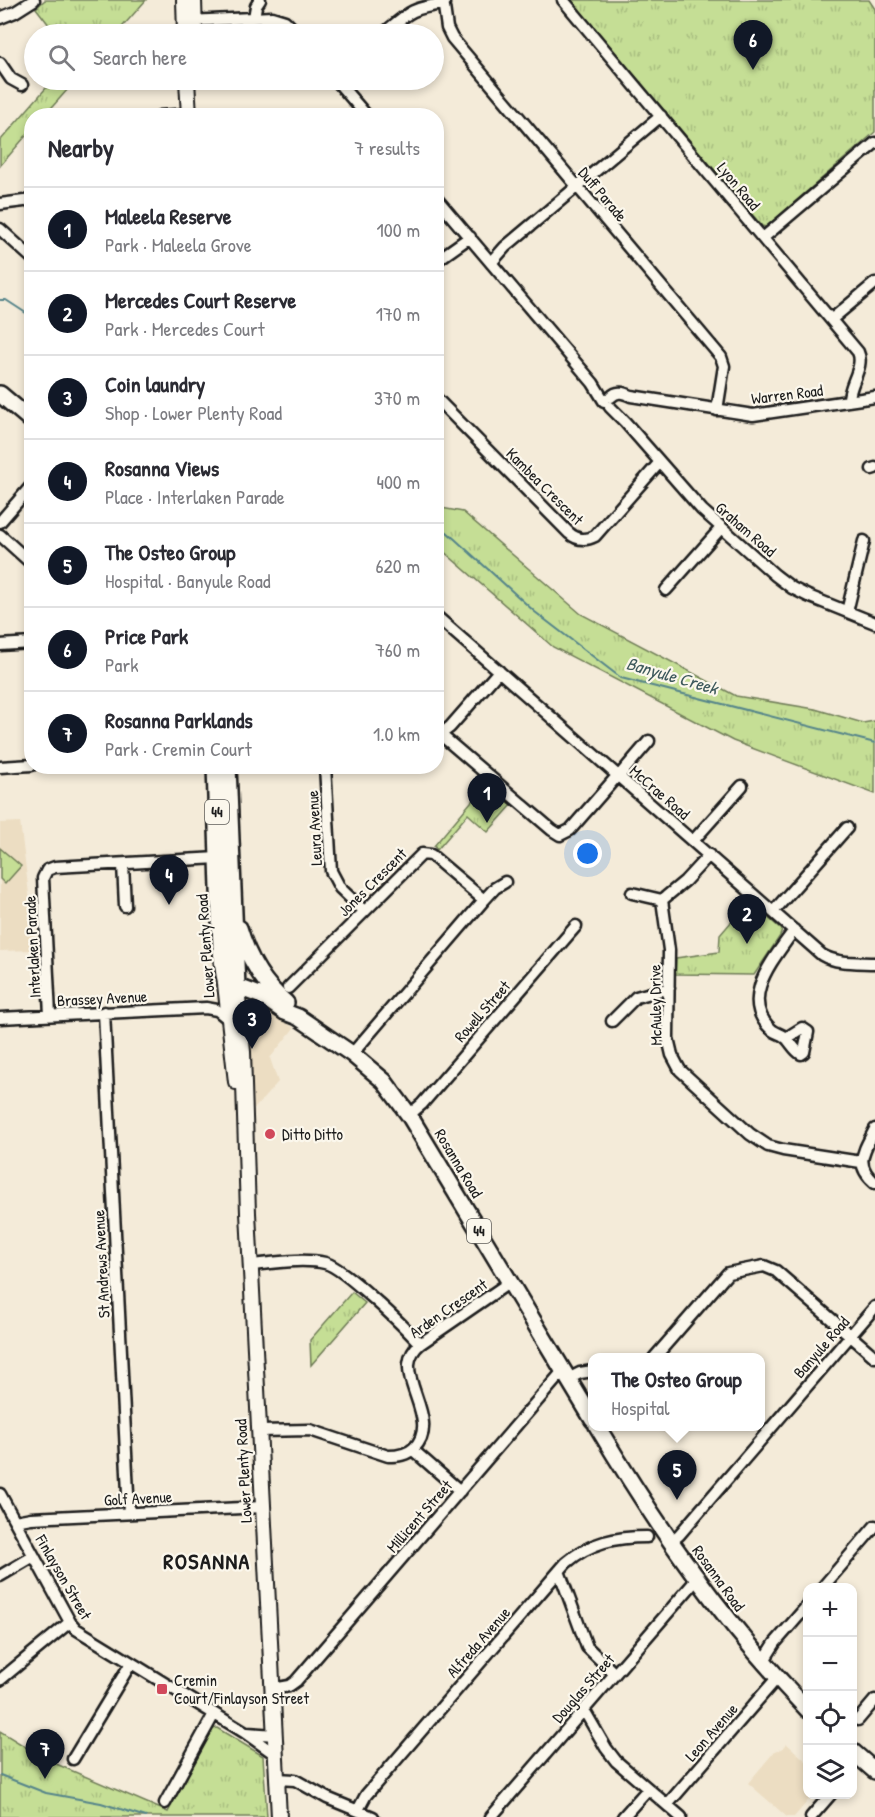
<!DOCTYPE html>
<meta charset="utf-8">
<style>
:root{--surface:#fff;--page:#f7f7f7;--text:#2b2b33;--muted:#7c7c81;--line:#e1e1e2;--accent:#111827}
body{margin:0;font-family:"Patrick Hand",sans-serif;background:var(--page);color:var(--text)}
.controls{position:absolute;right:18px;bottom:18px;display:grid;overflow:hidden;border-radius:12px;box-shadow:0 3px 9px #0003}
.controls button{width:54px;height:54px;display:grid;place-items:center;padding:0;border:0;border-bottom:2px solid var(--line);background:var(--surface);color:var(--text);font:30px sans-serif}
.you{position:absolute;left:588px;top:854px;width:21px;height:21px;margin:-15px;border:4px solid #fff;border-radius:50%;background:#1a73e8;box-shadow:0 0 0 9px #1a73e833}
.badge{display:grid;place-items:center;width:39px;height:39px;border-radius:50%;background:var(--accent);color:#fff;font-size:20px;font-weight:700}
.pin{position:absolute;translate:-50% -50px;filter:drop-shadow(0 2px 3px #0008)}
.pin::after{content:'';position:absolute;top:32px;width:21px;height:18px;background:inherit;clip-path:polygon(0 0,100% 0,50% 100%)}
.popup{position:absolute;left:588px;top:1353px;width:177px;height:78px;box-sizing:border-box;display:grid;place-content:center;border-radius:12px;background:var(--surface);filter:drop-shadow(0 2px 4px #0005);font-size:20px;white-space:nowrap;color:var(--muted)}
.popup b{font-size:22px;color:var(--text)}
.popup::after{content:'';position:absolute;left:50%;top:100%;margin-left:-12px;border:12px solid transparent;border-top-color:var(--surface)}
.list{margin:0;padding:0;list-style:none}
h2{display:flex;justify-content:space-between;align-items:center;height:78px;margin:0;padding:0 24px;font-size:26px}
h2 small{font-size:20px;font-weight:400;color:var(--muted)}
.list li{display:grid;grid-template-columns:39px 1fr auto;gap:18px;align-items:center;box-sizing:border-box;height:84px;padding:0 24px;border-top:2px solid var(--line)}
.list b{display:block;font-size:22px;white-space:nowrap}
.list p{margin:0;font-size:20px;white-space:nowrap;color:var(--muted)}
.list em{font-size:20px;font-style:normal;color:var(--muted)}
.icon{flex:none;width:33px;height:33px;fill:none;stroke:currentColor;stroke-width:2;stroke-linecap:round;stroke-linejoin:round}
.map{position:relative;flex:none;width:875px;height:1817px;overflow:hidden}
.search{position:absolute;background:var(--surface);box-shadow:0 3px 9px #0003;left:24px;top:24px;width:420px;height:66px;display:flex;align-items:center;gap:15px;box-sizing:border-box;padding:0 21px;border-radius:33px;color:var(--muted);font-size:22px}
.panel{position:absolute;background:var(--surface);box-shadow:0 3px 9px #0003;left:24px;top:108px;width:420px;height:666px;border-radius:24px}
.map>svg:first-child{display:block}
.built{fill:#ecddc2}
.grass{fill:url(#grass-tufts);stroke:#707d58;stroke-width:1.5}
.pitch{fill:#c5de95;stroke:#707d58;stroke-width:1.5}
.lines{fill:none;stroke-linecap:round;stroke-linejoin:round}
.stream{stroke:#54848a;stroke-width:2}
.minor-casing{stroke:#1c1c1c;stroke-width:15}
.major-casing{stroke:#1c1c1c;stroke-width:18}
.highway-casing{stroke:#1c1c1c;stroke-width:20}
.minor{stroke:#fbf7ec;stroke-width:10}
.major{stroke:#fbf7ec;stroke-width:14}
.highway{stroke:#fbf7ec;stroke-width:15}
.poi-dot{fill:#d1495b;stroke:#fbf7ec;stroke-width:2}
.labels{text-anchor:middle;stroke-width:4.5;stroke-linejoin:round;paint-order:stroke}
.shield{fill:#fbf7ec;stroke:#5f5e5a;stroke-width:1.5}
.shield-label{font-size:15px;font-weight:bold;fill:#1c1c1c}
.street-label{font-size:16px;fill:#1c1c1c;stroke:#fbf7ec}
.poi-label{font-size:16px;fill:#1c1c1c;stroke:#fbf7ec;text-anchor:start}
.water-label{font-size:18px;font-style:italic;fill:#3d595c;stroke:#fbf7ec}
.district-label{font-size:22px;font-weight:bold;letter-spacing:1.5px;fill:#1c1c1c;stroke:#fbf7ec}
</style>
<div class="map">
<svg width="875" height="1817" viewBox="0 0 875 1817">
<defs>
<pattern id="grass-tufts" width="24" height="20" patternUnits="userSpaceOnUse" patternTransform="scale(1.5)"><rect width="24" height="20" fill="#c5de95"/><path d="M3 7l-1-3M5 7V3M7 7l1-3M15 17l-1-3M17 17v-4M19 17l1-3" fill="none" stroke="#a9be80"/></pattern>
</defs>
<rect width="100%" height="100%" fill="#f4ebd9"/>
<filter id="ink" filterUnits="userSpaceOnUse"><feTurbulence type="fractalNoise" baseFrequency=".0167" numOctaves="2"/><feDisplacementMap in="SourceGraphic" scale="12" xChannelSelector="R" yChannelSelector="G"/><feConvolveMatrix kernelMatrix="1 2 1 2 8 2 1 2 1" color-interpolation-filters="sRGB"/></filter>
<g filter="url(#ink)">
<path class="built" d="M20,822L36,950L0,951V823Z
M254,1001L294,1028L270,1058L278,1082L254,1109L249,1004Z
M787,1744L807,1762L808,1794L813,1795L794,1817H787L748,1783L775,1751L782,1749Z"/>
<path class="grass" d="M45,0H146L116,34H56L36,8Z
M571,0H869L875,9V132L766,227L762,226Z
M53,80H76L45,115L32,116L31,130L0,166V141Z
M436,507L463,512L581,614L736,696L815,709L863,723L875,721V794L733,741L553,647L443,551L437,550Z
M487,783L512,805L488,832L468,814L437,850L434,846Z
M749,901L782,930L780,936L754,975L675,974L676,958L719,952L720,935Z
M352,1292L365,1303L311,1365L310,1340Z
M217,1728L263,1756L267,1817H0V1731L47,1760L168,1812L213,1729Z"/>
<path class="pitch" d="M0,848L21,866L5,884L0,879Z"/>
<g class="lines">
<path class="stream" d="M0,300H6L32,317
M436,529L447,532L535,612L621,678L875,743
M0,1775L46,1793L101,1803L146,1817"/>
<defs>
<path id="minor" d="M443,0L447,28L452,38L721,357L724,366L717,410
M563,0L858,352C865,367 848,385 849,401
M0,18L15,12L34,0
M254,18L256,6L260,0
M188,21L272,17L285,21L298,34
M383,34C408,13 410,8 444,4
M0,63L11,79L22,85
M336,80L367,116
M160,116L189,114
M436,198L593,383L604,401
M0,204L32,200
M0,229L32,258
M763,238L875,143
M436,261L470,237
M491,263L505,247L661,116
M832,319L875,283
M611,397C617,390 624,393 631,396L753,415L875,397
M436,398L569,533C577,540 585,541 595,536L660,462
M610,407L625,422L702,510L775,575L792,588L808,596L875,623
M872,469L875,468
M0,522L32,485
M0,535L32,564
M666,590L721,528
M847,612L864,541
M436,616L822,955C837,964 858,962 875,963
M0,645L32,643
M441,735L552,830L560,835L570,830L618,775
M437,737L450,727L499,671
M325,766L331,871L340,888L364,911
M0,767L32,765
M619,776L649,741
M693,841L742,786
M709,855L685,881L662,900L669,950L668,1038L672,1055L680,1070L750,1134L768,1146L783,1150L861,1162
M123,864L125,906
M632,893L662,900
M484,900L495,888L505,882
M773,912L847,828
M288,988L422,854L431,855L484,900L352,1054
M104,1012L129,1513
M50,1015L43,878L47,870L55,867L218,858
M0,1018L206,1008L217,1010L228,1019
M612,1021L636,997L669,988
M786,1038L802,1028L808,1032L804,1052L801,1054C794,1050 791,1042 785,1037C781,1034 776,1033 772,1030C737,999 775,958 794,930
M409,1115L422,1104L576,926
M875,1129C864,1151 853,1164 875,1183
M251,1265C274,1263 302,1258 325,1263C343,1267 405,1327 420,1344
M654,1358L728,1273L764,1266L776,1271L875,1357
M568,1379L580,1373L593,1371
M259,1431L310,1430L388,1456C398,1456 407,1455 414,1448C438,1425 407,1390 409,1364C410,1355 414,1349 420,1344L510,1282
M413,1450L460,1491
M0,1494L70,1622L76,1629L244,1732L276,1755
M15,1521L31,1518L263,1507
M670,1542L679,1535L875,1307
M559,1571L587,1647L615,1674
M0,1576L34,1556
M822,1588L875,1526
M763,1662L775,1643L808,1605
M0,1680L70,1622
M272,1689L289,1686L296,1681L563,1371
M584,1710L606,1748L616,1761L681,1817
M858,1720L875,1700
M247,1733L275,1735
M73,1759L131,1663
M277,1779L295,1780L327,1798L373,1817
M165,1803L214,1714
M667,1805L777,1678
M358,1810L366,1795L566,1563C590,1542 616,1537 647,1537
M491,1817L697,1579
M623,1817L648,1789
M811,1817L831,1794"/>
<path id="major" d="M184,0L185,34
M194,0L195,34
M187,80L189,116
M224,975L236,1082
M237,987L243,1052L248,1213L279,1817"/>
<path id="highway" d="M0,394L32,421
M215,766L221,951L224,975L238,987L262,996L285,1012L298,1017L352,1054L384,1081L409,1115L593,1420
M228,766L237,987
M239,928C248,958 262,983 286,1003
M597,1426C659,1530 723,1622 808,1710
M852,1751L875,1771"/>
</defs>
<use href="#minor" class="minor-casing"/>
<use href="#major" class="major-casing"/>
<use href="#highway" class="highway-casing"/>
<use href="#minor" class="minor"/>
<use href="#major" class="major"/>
<use href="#highway" class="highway"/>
</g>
</g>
<g class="poi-dot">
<circle cx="270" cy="1134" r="6"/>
<rect x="156" y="1683" width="12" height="12" rx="3"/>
</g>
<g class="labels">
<g class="shield">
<rect x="205" y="800" width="24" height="24" rx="4.5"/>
<rect x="467" y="1219" width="24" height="24" rx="4.5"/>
</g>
<g class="shield-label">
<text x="217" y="817">44</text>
<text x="479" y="1236">44</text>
</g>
<g class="street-label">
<text transform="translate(739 186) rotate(50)" y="6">Lyon Road</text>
<text transform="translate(603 194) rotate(50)" y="6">Duff Parade</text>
<text transform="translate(787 394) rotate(-7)" y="6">Warren Road</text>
<text transform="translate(545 486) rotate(45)" y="6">Kambea Crescent</text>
<text transform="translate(746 529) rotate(41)" y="6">Graham Road</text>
<text transform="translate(660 792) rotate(41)" y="6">McCrae Road</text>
<text transform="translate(314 828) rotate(-93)" y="6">Leura Avenue</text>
<text transform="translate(372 882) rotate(-45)" y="6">Jones Crescent</text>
<text transform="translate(205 946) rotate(-94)" y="6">Lower Plenty Road</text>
<text transform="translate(32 947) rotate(-93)" y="6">Interlaken Parade</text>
<text transform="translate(102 998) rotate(-3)" y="6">Brassey Avenue</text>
<text transform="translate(655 1005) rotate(-91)" y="6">McAuley Drive</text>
<text transform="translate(482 1011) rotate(-49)" y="6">Rowell Street</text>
<text transform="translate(459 1163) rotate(59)" y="6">Rosanna Road</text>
<text transform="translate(101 1264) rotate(-93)" y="6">St Andrews Avenue</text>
<text transform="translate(448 1308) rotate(-35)" y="6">Arden Crescent</text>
<text transform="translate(821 1347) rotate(-49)" y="6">Banyule Road</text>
<text transform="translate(243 1471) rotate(-93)" y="6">Lower Plenty Road</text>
<text transform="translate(138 1498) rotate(-3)" y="6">Golf Avenue</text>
<text transform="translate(419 1516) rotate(-49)" y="6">Millicent Street</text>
<text transform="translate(64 1577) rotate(60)" y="6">Finlayson Street</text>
<text transform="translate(719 1578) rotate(54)" y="6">Rosanna Road</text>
<text transform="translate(478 1642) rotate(-49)" y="6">Alfreda Avenue</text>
<text transform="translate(583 1688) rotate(-49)" y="6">Douglas Street</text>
<text transform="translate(711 1732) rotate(-49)" y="6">Leon Avenue</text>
</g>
<g class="poi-label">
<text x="282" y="1140">Ditto Ditto</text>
<text x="174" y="1686">Cremin<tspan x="174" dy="18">Court/Finlayson Street</tspan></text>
</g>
<g class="water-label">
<text transform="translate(672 676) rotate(16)" y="6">Banyule Creek</text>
</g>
<g class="district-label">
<text x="207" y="1569">ROSANNA</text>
</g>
</g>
</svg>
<div class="controls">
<button>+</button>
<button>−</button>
<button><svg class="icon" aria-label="locate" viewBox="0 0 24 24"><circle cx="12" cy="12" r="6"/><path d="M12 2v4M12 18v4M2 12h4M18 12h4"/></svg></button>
<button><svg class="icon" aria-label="layers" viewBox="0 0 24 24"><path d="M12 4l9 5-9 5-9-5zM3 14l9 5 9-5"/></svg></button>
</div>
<div class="you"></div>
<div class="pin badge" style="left:487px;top:823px">1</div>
<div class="pin badge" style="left:747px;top:944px">2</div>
<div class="pin badge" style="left:252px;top:1049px">3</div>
<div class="pin badge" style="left:169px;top:905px">4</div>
<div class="pin badge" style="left:677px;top:1500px">5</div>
<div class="popup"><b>The Osteo Group</b>Hospital</div>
<div class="pin badge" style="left:753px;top:70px">6</div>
<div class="pin badge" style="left:45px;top:1779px">7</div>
<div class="search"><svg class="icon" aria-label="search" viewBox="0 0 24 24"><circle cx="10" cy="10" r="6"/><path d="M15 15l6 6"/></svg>Search here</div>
<section class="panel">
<h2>Nearby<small>7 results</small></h2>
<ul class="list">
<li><span class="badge">1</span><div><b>Maleela Reserve</b><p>Park · Maleela Grove</p></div><em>100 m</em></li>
<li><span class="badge">2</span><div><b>Mercedes Court Reserve</b><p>Park · Mercedes Court</p></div><em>170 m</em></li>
<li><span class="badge">3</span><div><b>Coin laundry</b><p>Shop · Lower Plenty Road</p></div><em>370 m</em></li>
<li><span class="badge">4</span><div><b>Rosanna Views</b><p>Place · Interlaken Parade</p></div><em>400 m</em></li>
<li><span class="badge">5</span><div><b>The Osteo Group</b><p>Hospital · Banyule Road</p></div><em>620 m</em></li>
<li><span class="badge">6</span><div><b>Price Park</b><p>Park</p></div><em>760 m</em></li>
<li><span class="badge">7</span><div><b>Rosanna Parklands</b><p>Park · Cremin Court</p></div><em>1.0 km</em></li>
</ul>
</section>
</div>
